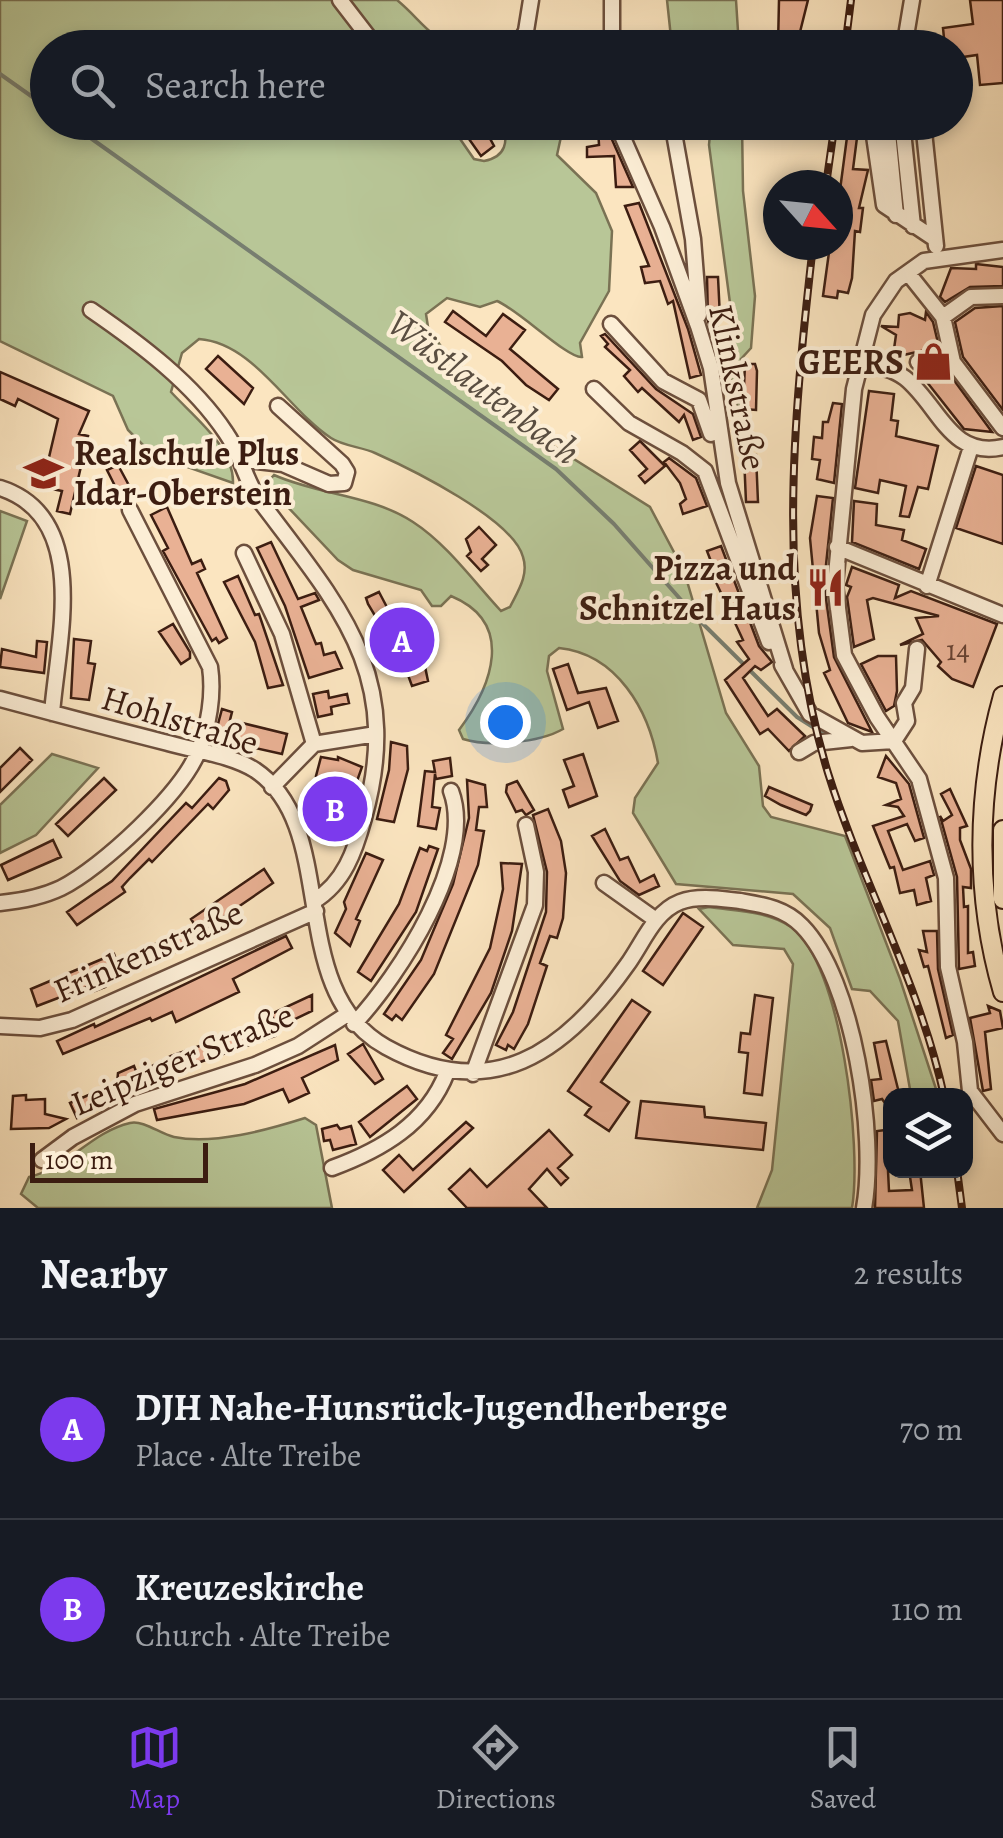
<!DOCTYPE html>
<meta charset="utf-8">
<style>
:root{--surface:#171b24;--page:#242831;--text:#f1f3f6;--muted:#9ea1a6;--line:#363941;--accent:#7c3aed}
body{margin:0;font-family:Alegreya,serif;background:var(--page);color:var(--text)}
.controls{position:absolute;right:30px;bottom:30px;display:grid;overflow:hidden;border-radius:20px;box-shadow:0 5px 15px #0003}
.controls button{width:90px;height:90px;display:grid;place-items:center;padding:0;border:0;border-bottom:2px solid var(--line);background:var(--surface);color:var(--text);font:50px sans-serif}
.compass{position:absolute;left:763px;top:170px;width:90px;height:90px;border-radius:50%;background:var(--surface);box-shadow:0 5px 15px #0003;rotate:117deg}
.scale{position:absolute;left:30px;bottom:25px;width:178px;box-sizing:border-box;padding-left:10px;border:5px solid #3c1d11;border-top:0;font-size:28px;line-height:35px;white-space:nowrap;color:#3c1d11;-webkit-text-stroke:8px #fceed6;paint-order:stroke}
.you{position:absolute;left:505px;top:722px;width:35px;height:35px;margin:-25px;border:8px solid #fff;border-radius:50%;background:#1a73e8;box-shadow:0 0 0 15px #1a73e833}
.badge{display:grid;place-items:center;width:65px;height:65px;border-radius:50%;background:var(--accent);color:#fff;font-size:32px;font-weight:700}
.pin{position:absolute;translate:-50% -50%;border:5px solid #fff;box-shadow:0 2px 10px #0006}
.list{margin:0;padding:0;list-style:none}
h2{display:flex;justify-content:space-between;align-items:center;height:130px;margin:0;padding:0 40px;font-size:42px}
h2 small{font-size:32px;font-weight:400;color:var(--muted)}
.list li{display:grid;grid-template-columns:65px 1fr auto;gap:30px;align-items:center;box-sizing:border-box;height:180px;padding:0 40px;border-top:2px solid var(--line)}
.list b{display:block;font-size:38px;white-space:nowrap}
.list p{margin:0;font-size:32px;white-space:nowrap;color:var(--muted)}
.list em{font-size:32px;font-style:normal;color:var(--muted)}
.icon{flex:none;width:55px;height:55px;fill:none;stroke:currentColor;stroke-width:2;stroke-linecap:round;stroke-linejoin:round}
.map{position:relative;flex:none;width:1003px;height:1208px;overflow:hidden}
.search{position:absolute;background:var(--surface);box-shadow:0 5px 15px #0003;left:30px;right:30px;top:30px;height:110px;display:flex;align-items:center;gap:25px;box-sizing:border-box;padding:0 35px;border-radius:55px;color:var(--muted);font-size:38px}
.sheet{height:490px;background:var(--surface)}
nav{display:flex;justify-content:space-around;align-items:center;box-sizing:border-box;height:140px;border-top:2px solid var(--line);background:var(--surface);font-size:28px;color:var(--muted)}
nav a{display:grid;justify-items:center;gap:5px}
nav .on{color:var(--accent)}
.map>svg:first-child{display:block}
.green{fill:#b8c697;stroke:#7a7254;stroke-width:2.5}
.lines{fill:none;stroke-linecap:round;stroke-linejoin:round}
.stream{stroke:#777e70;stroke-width:4}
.building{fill:#e9b194;stroke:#3c1d11;stroke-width:2.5}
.minor-casing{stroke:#6c4f3d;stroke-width:19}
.major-casing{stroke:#3c1d11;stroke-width:22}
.minor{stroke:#fceed6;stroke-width:14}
.major{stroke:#fbe5c0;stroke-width:18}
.rail-casing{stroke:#3c1d11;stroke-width:8}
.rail{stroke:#fceed6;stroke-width:4;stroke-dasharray:11;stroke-linecap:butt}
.labels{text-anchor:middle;stroke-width:8;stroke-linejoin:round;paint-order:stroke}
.number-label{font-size:30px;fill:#674232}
.poi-label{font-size:35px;font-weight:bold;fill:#3c1d11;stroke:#fceed6;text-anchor:end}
.street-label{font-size:35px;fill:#3c1d11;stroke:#fceed6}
.water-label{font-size:38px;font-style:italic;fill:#5a4e41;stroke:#fceed6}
</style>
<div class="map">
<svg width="1003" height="1208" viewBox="0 0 1003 1208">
<rect width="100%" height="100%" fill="#fbe5c0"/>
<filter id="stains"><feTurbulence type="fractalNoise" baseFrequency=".002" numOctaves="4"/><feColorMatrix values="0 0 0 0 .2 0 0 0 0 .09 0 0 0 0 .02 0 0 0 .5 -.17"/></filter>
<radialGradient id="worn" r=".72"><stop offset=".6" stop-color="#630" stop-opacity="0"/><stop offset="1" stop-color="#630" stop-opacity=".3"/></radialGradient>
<path class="green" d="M0,0H397C420,19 427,35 455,47L48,48V122L449,123L474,159L484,161C506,157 509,141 502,123H564L557,155L596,193L612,231L609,291L580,343L582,357C568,359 519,310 497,301L480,307L447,298L426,314L428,327L444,351L531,432L650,507L684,571L726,713L759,766L763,806L771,817L845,836L900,979L938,1095H911L898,1021L870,991L852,989L830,928L793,894L676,884L633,813L635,798L658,763C649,710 617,654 559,648L549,656L547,671L563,729C539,743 488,747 463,739L459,730C492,686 516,623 451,596L441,606H432L421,590L353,570L338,560L266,484L274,475C319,495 372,495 413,522C447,544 474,582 501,611L510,607C518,591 529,575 523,557C513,519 411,469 375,453C362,447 343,446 331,438C288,410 254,343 199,339L182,353L171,392C194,417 234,447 233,483L153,455L128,430L113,396L0,341Z
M667,0H736L739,47H672Z
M711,123H742L743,191L755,296L751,348L741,359L739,400L750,436L731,390L732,318L709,145Z
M0,511L27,521L0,599Z
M52,754L98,768L36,835L0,853V805Z
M709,907C736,911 768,911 791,927C842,963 862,1149 852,1208H757L772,1170L793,964L784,949L733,945L699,909Z
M305,1118L316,1125L332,1208H38L21,1194L29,1177C68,1168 91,1132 130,1123C144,1120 160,1134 174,1137C214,1145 267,1130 305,1118Z"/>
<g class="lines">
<path class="stream" d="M0,74L48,108
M68,122L556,469L614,524L697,618L797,717L827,736"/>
</g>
<path class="building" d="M779,0H808L796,48L778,46Z
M970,0H1003V83L980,85L977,55L956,58V48H945L943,28L973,24Z
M457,122H481L494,146L481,156Z
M849,122H859L853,169L868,170L859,208H863L860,232L855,231L852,278L848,293L838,291L837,298L823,296L830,245H838V205Z
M606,125V126L633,187H616L614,156L587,157V147L599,145L598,127Z
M639,203L688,329L701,375L690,378L673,301L668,304L660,281L645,283L641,267L649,266L625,206Z
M976,264L1003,267V286L970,287L945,302L940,297L951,268L976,269Z
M707,277H718L720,318L716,320L721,342L715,344L708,321Z
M1003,306V410L963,357L955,322L975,308Z
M453,311L486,336L503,314L525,330L510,349L558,389L549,400L526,385L502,361L445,322Z
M926,312L933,322L939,347L899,356L894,349L896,335L881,326L898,327L899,315L910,313L925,320Z
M605,334L656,389L693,414L701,437L693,440L684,415L679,422L642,388L638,392L624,376L630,370L605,347L608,344L601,336Z
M218,356L253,388L244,404L206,369Z
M745,364H755L757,371L756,410L743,409Z
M944,368H945L992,432L964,429L919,372Z
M0,372L89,411L79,434L88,436L70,514L57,511L62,491L42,487L58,419L18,399L15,406L0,399Z
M869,391L894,394L891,420L898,421L896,436L938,446L928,489L918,487L909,517L900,516L906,486L880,480L878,493L855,488Z
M833,403L842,404L834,483L817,479L820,460L812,459L814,437L822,438L823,422H828Z
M640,441L665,466L645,483L639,476L647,469L630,450Z
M756,455L758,502H746L744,456Z
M669,458L696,478L707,506L683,514L680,504L686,499L680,483L664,462Z
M118,465L133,493L114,501L110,491L116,488L107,470Z
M976,466L1003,475V544L956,528Z
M817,496L833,498L824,584L834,657L872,732L848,723L824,673L830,670L819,633L810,538Z
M854,501L877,504L876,525L904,530L902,540L926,549L919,569L852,542Z
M167,507L192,564L201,560L205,569L197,573L227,638L219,643L216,638L212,641L163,551L168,548L151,515Z
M479,527L496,545L482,559L488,565L481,571L467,556L471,552L466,539Z
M271,542L298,599L315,593L319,600L301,607L316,644L321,643L324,655L335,652L342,668L309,678L285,606L257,548Z
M721,546L759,646L772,662L761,670L755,666L743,678L768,716L777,709L805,736L789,751L768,729L760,734L725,680L749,659L737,642L743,640L714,578L708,580V566L712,564L707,551Z
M852,567L899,585L895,598L911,591L997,624L973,687L952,679L938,666L941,662L922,640L900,645L923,634L916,618L939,616L873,598L867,600L874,639L854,647L847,597L851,587L846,585Z
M238,576L255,615L259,614L283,685L268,688L255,642L224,582Z
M379,592L390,613L397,610L423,657L428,681L412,686L404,664L368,604L366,598Z
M173,624L190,652V658L181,664L159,632Z
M74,639L91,641L88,663L95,664L89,700L71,698Z
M37,641L47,642L44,673L0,667L2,649L36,657Z
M878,656H896L897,691L894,706L886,711L861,664Z
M568,664L578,693L606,688L618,721L598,728L589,702L567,710L553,669Z
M328,691L329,698L347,694L349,703L331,707L332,714L318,717L313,694Z
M222,709L232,712L230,720L287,734L282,754L214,739Z
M391,742L407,746L408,769L394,822L377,819L389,770Z
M20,748L32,760L0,792V768Z
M583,754L597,796L569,807L563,790L574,786L564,760Z
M886,756L909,784L924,838L915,841L907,824L888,831L903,870L930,861L934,875L926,878L931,901L917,905L914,890L900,893L894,867L890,868L873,826L904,816L898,807L886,805L901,799L896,783L878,777Z
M321,757L338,760V757L362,767L340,829L330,826L328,832L318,829L331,782L316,776Z
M450,758L452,776L436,779L435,774L432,807L440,808L436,829L418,826L425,771L435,772L433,761Z
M104,778L116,790L68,836L56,824Z
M219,778L226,781L229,790L213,809L208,804L152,862L149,859L130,878L122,887L125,892L77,925L67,912L112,881L186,803L192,808Z
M467,780L485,785L487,807H479L476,830L484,831L478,865L434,974L402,1020L396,1015L392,1020L384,1014L421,960L453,884L469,818Z
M517,781L534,810L526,815L522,810L516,812L506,792L507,785Z
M769,787L812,805L810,811L806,815L781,805L765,796Z
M950,789L967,826L960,828V840L971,869V888L963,887L964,907L968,906V953L973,952L975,966L959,969L957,877L940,816L943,821L952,815L941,794Z
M548,809L561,841L566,873L563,918L557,938L550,936L540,963L547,966L528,1024L514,1049L508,1045L506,1050L496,1045L513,1012L546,912L547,872L533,815Z
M605,829L620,860L628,857L640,882L654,875L659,886L639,895L620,881L592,836Z
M53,840L61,857L8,880L1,865Z
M429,846L438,849L416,912L371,981L358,972L399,904L420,848L427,851Z
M366,853L383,860L356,919L360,921L350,946L335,933L346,909L344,902Z
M501,863L522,864L512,931L491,993L452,1059L443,1053L453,1039L446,1035L490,948L503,889Z
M264,869L273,883L200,933L191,919Z
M683,913L703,927L663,985L643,971Z
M923,931H937L938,969L953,1035L946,1038L928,966L924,967L919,950L927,952Z
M181,932L188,946L123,976L121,971L102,980L105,987L95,991L92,985L37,1006L31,989L114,954L117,962Z
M286,936L292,948L233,979L239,992L176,1022L172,1012L152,1021L150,1018L63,1054L57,1041L94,1024L95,1027Z
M312,995V1011L272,1030L275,1036L180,1069L77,1118L70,1103L117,1083L118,1073L134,1066L137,1074L171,1056L274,1020L271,1014Z
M755,995L773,998L762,1095L744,1093L748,1053L739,1052L741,1033L750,1034Z
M632,1000L650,1012L601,1082L629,1102L609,1131L585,1115L591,1107L568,1091Z
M988,1006L1000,1011L1003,1028L985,1032L991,1089L983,1091L970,1018L990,1013Z
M886,1041L898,1089L890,1096V1110L882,1099L874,1101L871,1080L881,1079L874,1043Z
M363,1044L383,1079L375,1084L348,1054Z
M335,1045L338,1060L302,1078L309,1093L289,1102L283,1089L244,1104L157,1120L154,1109L245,1084Z
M407,1086L417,1099L370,1137L359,1122Z
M26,1095V1100L45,1099V1114L66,1119L49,1128L11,1129L13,1096Z
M641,1101L704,1107L705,1117L766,1123L763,1150L636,1138Z
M466,1122L473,1128L404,1192L383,1170L399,1155L413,1170Z
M337,1125L340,1129L351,1126L356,1144L333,1150L330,1140L324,1141L322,1129Z
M549,1130L572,1155L558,1168L568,1178L561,1185L547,1169L529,1189L547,1208H467L449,1189L470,1169L487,1187Z
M886,1130L889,1191L912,1190L909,1170H920L924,1208H875L877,1131Z"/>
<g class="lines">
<defs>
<path id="minor" d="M340,0L377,48
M612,0V48
M517,48L526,31L531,0
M904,48L912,0
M616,122L662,227L698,326L711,368L728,483L785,669
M672,122L693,239L699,315
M872,122L884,205L935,239
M887,122L896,215
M902,122L913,226
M923,122L936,246
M1003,250L924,261L896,281L873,315L854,389L835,585L844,655L877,717L919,779L946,878L948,967L965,1042L970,1091L1003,1134
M908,273L943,317L953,362L1003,428
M91,310C139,343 193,383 226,433C241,454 245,481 260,501C340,607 404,675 364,818C355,851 344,883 314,901
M943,317L971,297L1002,296
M611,324L663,381L699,400L711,434
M918,362L950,356
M860,363C876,366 892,368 905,378C939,405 950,459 1003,447
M594,389L629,423L682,453L705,471L769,642
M240,459L283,464L329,484L344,483L347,472L342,464L278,406
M0,488C91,517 58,639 52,713
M837,547L1003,615
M244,553L282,634L314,744
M927,586L971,447
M782,665L810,714L862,743L894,741
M0,699C56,714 112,729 168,743C196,751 231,755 255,770C342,828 283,990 386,1047C491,1105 565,1053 627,965C643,943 654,912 680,902C699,895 721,899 740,901C763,905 785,908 802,926C854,979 877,1137 864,1208
M894,741L907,721L904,703L913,688L917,649
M799,752L814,743L851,739
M272,787L314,744L376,734
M604,883L656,920
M0,903C21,901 42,897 61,888C101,868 181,794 198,752C209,726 214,694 210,667L130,510
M354,1024C399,976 476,858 451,791
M0,1026L40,1028L72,1020L316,911
M473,1074L535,905L536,872L526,825
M42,1160L73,1137L135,1104L255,1065L298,1046L346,1015
M332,1168C381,1150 427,1124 447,1072"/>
<path id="major" d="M1003,696C976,793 975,896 1003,992
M1003,830V899"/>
</defs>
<use href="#minor" class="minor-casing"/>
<use href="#major" class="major-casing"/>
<use href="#minor" class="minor"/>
<use href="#major" class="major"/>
<defs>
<path id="rail" d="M845,48L851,0
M826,185L835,122
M813,245C793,423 775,599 828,773C862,882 920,984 944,1096
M957,1170L962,1208"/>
</defs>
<use href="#rail" class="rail-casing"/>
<use href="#rail" class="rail"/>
</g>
<defs>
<symbol id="shop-bare" viewBox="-9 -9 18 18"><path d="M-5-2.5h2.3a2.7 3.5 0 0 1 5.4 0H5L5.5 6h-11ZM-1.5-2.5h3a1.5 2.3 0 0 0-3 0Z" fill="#8f2418" stroke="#fceed6" stroke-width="2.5" paint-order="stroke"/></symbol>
<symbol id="school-bare" viewBox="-9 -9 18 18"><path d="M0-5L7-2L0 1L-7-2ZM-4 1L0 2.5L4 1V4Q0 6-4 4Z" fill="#8f2418" stroke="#fceed6" stroke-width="2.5" paint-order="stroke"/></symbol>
<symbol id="restaurant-bare" viewBox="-9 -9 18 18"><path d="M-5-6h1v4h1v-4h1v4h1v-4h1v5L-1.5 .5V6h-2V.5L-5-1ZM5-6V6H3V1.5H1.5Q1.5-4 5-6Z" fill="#8f2418" stroke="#fceed6" stroke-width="2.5" paint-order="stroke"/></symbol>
</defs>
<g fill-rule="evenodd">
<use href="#shop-bare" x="906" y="334" width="55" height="55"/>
<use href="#school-bare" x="16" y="446" width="55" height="55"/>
<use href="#restaurant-bare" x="798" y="560" width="55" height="55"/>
</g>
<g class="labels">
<g class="number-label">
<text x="958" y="660">14</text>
</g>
<g class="poi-label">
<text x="904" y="374">GEERS</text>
<text x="74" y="465" text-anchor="start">Realschule Plus<tspan x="74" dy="40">Idar-Oberstein</tspan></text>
<text x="796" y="580">Pizza und<tspan x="796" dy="40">Schnitzel Haus</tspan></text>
</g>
<g class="street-label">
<text transform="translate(738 387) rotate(78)" y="12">Klinkstraße</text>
<text transform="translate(180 720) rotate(17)" y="12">Hohlstraße</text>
<text transform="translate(148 951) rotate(-24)" y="12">Frinkenstraße</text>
<text transform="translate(182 1059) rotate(-23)" y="12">Leipziger Straße</text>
</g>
<g class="water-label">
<text transform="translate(484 387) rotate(37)" y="13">Wüstlautenbach</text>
</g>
</g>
<rect width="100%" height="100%" filter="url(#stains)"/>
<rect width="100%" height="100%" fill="url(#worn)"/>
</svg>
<div class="controls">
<button><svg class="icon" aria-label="layers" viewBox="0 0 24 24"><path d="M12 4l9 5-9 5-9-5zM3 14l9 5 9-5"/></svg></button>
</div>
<svg class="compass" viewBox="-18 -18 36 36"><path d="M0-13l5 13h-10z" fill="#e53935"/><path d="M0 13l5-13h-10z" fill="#9ea1a6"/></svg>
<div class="scale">100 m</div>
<div class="you"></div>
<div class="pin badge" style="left:402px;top:640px">A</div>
<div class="pin badge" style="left:335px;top:809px">B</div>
<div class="search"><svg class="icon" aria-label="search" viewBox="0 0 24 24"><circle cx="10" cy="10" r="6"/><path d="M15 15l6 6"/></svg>Search here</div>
</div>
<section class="sheet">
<h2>Nearby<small>2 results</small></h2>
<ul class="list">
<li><span class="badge">A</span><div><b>DJH Nahe-Hunsrück-Jugendherberge</b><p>Place · Alte Treibe</p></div><em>70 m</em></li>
<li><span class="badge">B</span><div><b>Kreuzeskirche</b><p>Church · Alte Treibe</p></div><em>110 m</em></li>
</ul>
</section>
<nav>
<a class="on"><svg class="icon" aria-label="map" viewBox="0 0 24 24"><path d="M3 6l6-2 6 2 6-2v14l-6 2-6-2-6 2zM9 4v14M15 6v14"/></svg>Map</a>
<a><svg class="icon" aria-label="directions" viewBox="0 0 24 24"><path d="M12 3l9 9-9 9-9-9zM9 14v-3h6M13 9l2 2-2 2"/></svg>Directions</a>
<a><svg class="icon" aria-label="saved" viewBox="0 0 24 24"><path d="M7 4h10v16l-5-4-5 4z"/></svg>Saved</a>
</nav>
